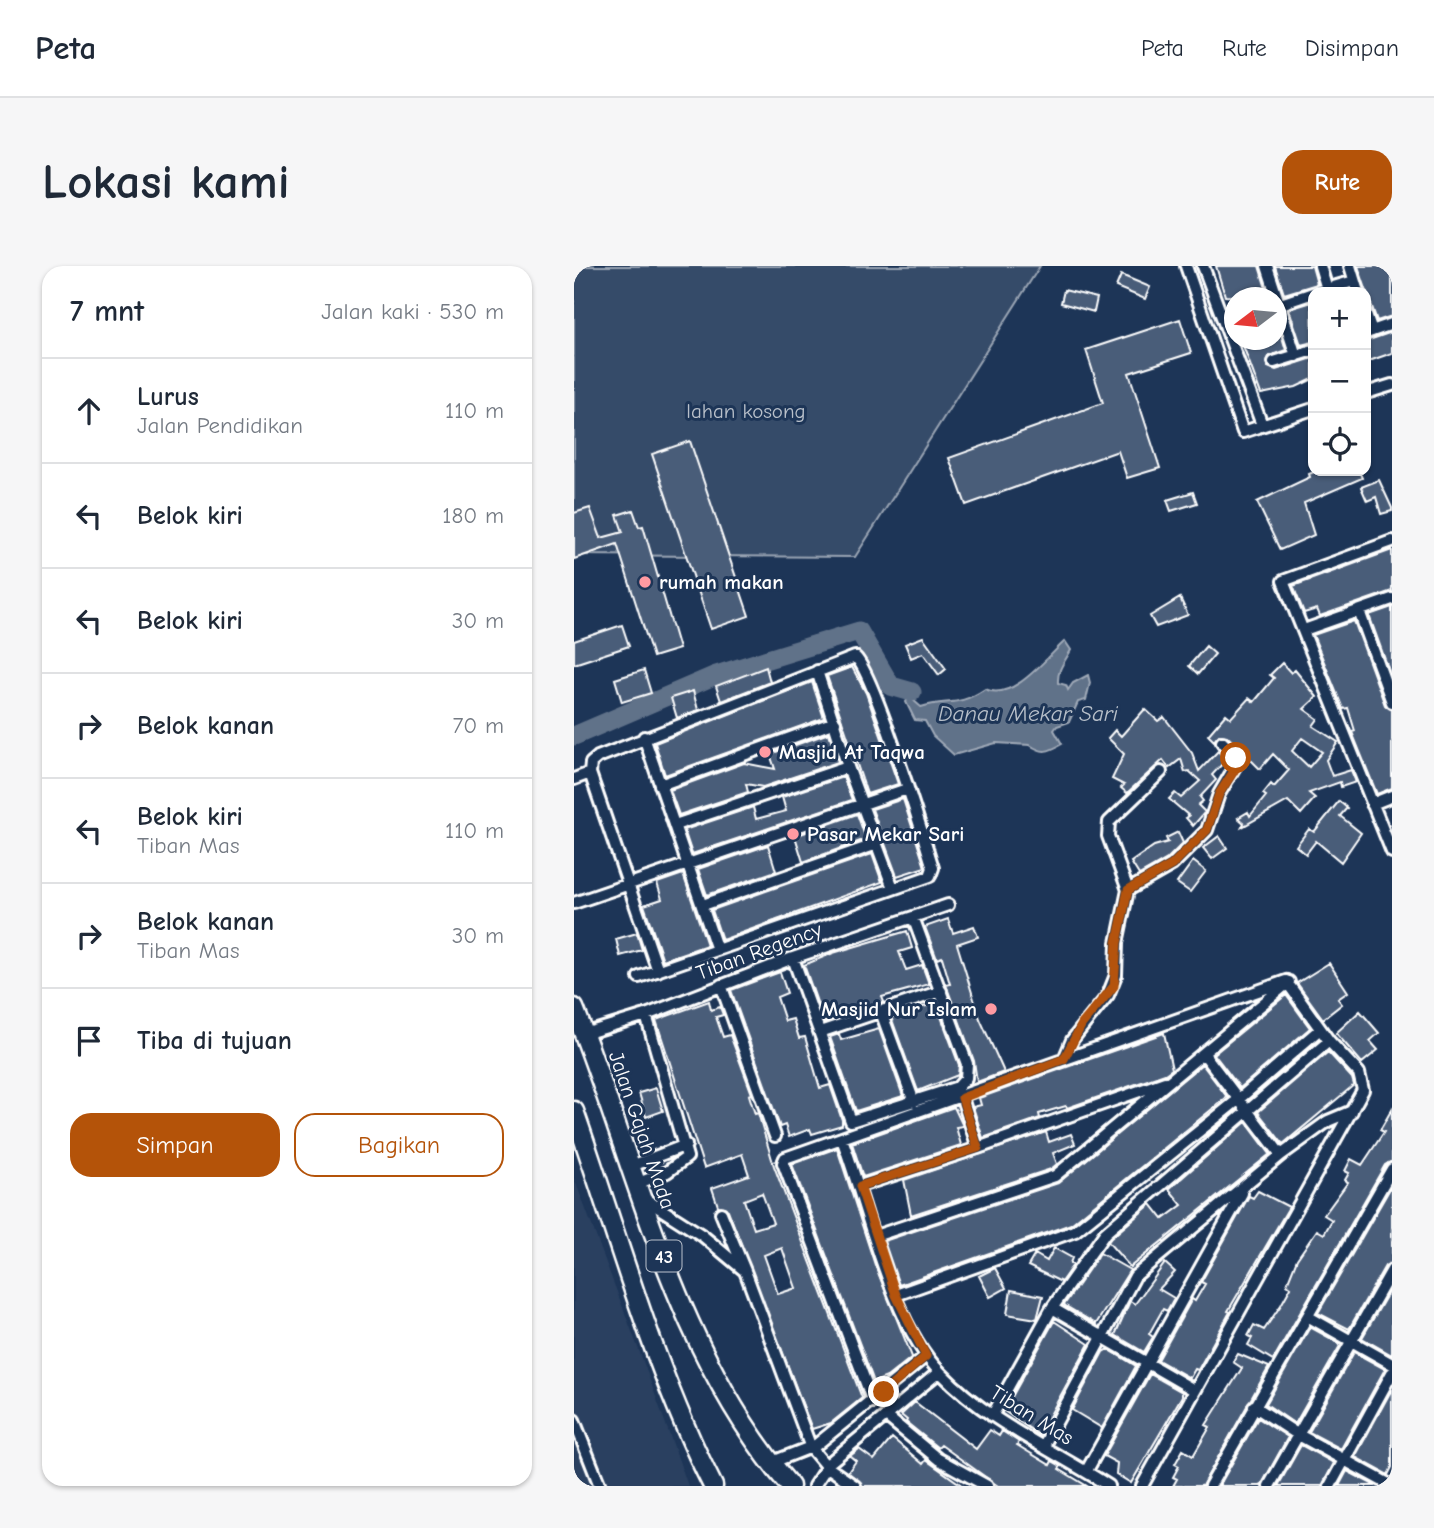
<!DOCTYPE html>
<html lang="id">
<meta charset="utf-8">
<style>
:root{--surface:#fff;--page:#f6f6f7;--text:#1f2937;--muted:#747a83;--line:#e0e1e3;--accent:#b45309}
body{margin:0;font-family:"Comic Neue",sans-serif;background:var(--page);color:var(--text)}
.controls{position:absolute;right:21px;top:21px;display:grid;overflow:hidden;border-radius:14px;box-shadow:0 2px 5px #0004}
.controls button{width:63px;height:63px;display:grid;place-items:center;padding:0;border:0;border-bottom:2px solid var(--line);background:var(--surface);color:var(--text);font:35px sans-serif}
.compass{position:absolute;left:650px;top:21px;width:63px;height:63px;border-radius:50%;background:var(--surface);box-shadow:0 2px 5px #0004;rotate:254deg}
.stop{position:absolute;width:21px;height:21px;margin:-16px;border:5px solid #b45309;border-radius:50%;background:#fff}
.stop.end{background:#b45309;border-color:#fff;box-shadow:0 2px 7px #0008}
.list{margin:0;padding:0;list-style:none}
h2{display:flex;justify-content:space-between;align-items:center;height:91px;margin:0;padding:0 28px;font-size:30px}
h2 small{font-size:23px;font-weight:400;color:var(--muted)}
.list li{display:grid;grid-template-columns:46px 1fr auto;gap:21px;align-items:center;box-sizing:border-box;height:105px;padding:0 28px;border-top:2px solid var(--line)}
.list b{display:block;font-size:26px;white-space:nowrap}
.list p{margin:0;font-size:23px;white-space:nowrap;color:var(--muted)}
.list em{font-size:23px;font-style:normal;color:var(--muted)}
.actions{display:flex;gap:14px;padding:21px 28px}
.actions a{flex:1;padding:16px 0;border:2px solid var(--accent);border-radius:21px;text-align:center;font-size:24px;color:var(--accent)}
.actions .main{background:var(--accent);color:#fff}
.icon{flex:none;width:38px;height:38px;fill:none;stroke:currentColor;stroke-width:2;stroke-linecap:round;stroke-linejoin:round}
.map{position:relative;flex:none;width:818px;height:1220px;overflow:hidden;border-radius:21px}
header{display:flex;align-items:center;gap:42px;box-sizing:border-box;height:98px;padding:0 35px;background:var(--surface);border-bottom:2px solid var(--line)}
header strong{font-size:33px}
nav{display:flex;gap:38px;margin-inline-start:auto;font-size:24px}
.intro{display:flex;align-items:center;justify-content:space-between;box-sizing:border-box;height:168px;padding:0 42px}
h1{margin:0;font-size:49px}
.button{padding:18px 32px;border-radius:21px;background:var(--accent);color:#fff;font-size:24px;font-weight:700}
main{display:flex;gap:42px;padding:0 42px}
aside{flex:1;background:var(--surface);border-radius:21px;box-shadow:0 2px 5px #0004}
.map>svg:first-child{display:block}
.built{fill:#2a4161}
.green{fill:#364b69;stroke:#9aa5b4;stroke-width:2}
.water{fill:#617289;stroke:#a0aab8;stroke-width:2}
.lines{fill:none;stroke-linecap:round;stroke-linejoin:round}
.river{stroke:#617289;stroke-width:19}
.building{fill:#4a5d79;stroke:#fff;stroke-width:2;fill-rule:evenodd}
.minor-casing{stroke:#fff;stroke-width:16}
.trunk-casing{stroke:#fff;stroke-width:23}
.minor{stroke:#1d3557;stroke-width:10}
.trunk{stroke:#1d3557;stroke-width:18}
.route{stroke:#b45309;stroke-width:9}
.poi-dot{fill:#ff9aa2;stroke:#1d3557;stroke-width:2.5}
.labels{text-anchor:middle;stroke-width:6;stroke-linejoin:round;paint-order:stroke}
.shield{fill:#1d3557;stroke:#bbc2cd;stroke-width:2}
.shield-label{font-size:19px;font-weight:bold;fill:#fff}
.park-label{font-size:21px;fill:#b9c0ca;stroke:#1d3557}
.poi-label{font-size:21px;font-weight:bold;fill:#fff;stroke:#1d3557;text-anchor:start}
.street-label{font-size:21px;fill:#fff;stroke:#1d3557}
.water-label{font-size:23px;font-style:italic;fill:#b8c0ca;stroke:#1d3557}
</style>
<header>
<strong>Peta</strong>
<nav><a>Peta</a><a>Rute</a><a>Disimpan</a></nav>
</header>
<div class="intro"><h1>Lokasi kami</h1><a class="button">Rute</a></div>
<main>
<aside>
<h2>7 mnt<small>Jalan kaki · 530 m</small></h2>
<ul class="list">
<li><svg class="icon" aria-label="ahead" viewBox="0 0 24 24"><path d="M12 20V5M6 11l6-6 6 6"/></svg><div><b>Lurus</b><p>Jalan Pendidikan</p></div><em>110 m</em></li>
<li><svg class="icon" aria-label="left" viewBox="0 0 24 24"><path d="M17 20v-9H6M10 6l-5 5 5 5"/></svg><div><b>Belok kiri</b></div><em>180 m</em></li>
<li><svg class="icon" aria-label="left" viewBox="0 0 24 24"><path d="M17 20v-9H6M10 6l-5 5 5 5"/></svg><div><b>Belok kiri</b></div><em>30 m</em></li>
<li><svg class="icon" aria-label="right" viewBox="0 0 24 24"><path d="M7 20v-9h11M14 6l5 5-5 5"/></svg><div><b>Belok kanan</b></div><em>70 m</em></li>
<li><svg class="icon" aria-label="left" viewBox="0 0 24 24"><path d="M17 20v-9H6M10 6l-5 5 5 5"/></svg><div><b>Belok kiri</b><p>Tiban Mas</p></div><em>110 m</em></li>
<li><svg class="icon" aria-label="right" viewBox="0 0 24 24"><path d="M7 20v-9h11M14 6l5 5-5 5"/></svg><div><b>Belok kanan</b><p>Tiban Mas</p></div><em>30 m</em></li>
<li><svg class="icon" aria-label="arrive" viewBox="0 0 24 24"><path d="M6 21V4h12l-3 4 3 4H6"/></svg><div><b>Tiba di tujuan</b></div></li>
</ul>
<div class="actions"><a class="main">Simpan</a><a>Bagikan</a></div>
</aside>
<div class="map">
<svg width="818" height="1220" viewBox="0 0 818 1220">
<rect width="100%" height="100%" fill="#1d3557"/>
<filter id="ink" filterUnits="userSpaceOnUse"><feTurbulence type="fractalNoise" baseFrequency=".0143" numOctaves="2"/><feDisplacementMap in="SourceGraphic" scale="14" xChannelSelector="R" yChannelSelector="G"/><feConvolveMatrix kernelMatrix="1 2 1 2 8 2 1 2 1" color-interpolation-filters="sRGB"/></filter>
<g filter="url(#ink)">
<path class="built" d="M0,912L69,1095L114,1220H0Z"/>
<path class="green" d="M0,0H466L281,291L0,289Z"/>
<path class="water" d="M491,375L497,384C492,394 483,403 484,417L492,419L494,424L499,417L514,409L516,417L512,434L504,436L495,456L483,460L480,464L488,478C474,486 469,488 456,479L422,477L380,489L359,470L351,455L341,454L332,436L338,426L339,434L347,441C375,433 384,441 411,423C438,437 473,391 491,375Z"/>
<g class="lines">
<path class="river" d="M0,470L142,409L285,365L317,420L338,426"/>
</g>
<path class="building" d="M642,0H685L695,32L651,30Z
M701,0H738L743,18L710,28Z
M784,0H818V50L803,55Z
M547,9L576,21L571,33L542,21Z
M490,24L523,32L520,46L487,37Z
M738,36L739,76L727,79L715,43Z
M606,53L617,87L555,107L586,202L553,212L544,185L392,239L375,192L529,137L512,84Z
M703,55L712,84L695,90L694,101L702,104L739,92V113L722,121L687,128L667,74H703Z
M818,66V87L792,96V75Z
M116,175L175,350L137,363L78,188Z
M742,205H785L788,212L730,237L740,269L706,284L683,236L736,211L735,208Z
M805,214L818,242V245L807,248L802,231L793,235L787,221Z
M619,226L623,237L597,245L593,234Z
M16,242L27,272L49,266L43,249L59,244L65,261L69,260L105,383L79,391L43,278L0,293V247Z
M818,284V325L746,350L743,343L730,347L719,320Z
M606,332L614,349L582,361L576,350Z
M818,341V413L795,349Z
M780,355L811,439L818,444V522L803,528L778,466L781,465L774,442L769,443L739,369Z
M48,359L55,380L0,398V375Z
M349,371L372,403L365,409L349,387L337,392L331,378Z
M632,380L641,388L624,408L615,400Z
M708,397L717,407L721,404L743,431L730,443L744,453L739,460L764,476L752,494L758,510L777,504L782,516L767,521L766,516L735,527L741,532L727,548L714,535L668,561L670,557L664,552L674,546L676,550L692,530L689,528L697,518L700,521L715,504L699,488L686,503L653,470L645,469L640,475L634,469L652,448L657,452L675,432L680,436L700,412L696,409ZM728,472L748,486L735,501L718,485Z
M192,401L196,416L147,435L142,420Z
M278,401L292,427L324,518L293,528L253,410Z
M70,404L77,427L48,436L41,413Z
M238,416L250,452L91,509L81,477Z
M119,425L124,444L103,452L97,432Z
M571,443L584,455L590,451L618,487L625,505L644,485L652,494L638,509L642,514L626,531L629,535L624,539L631,546L619,560L612,552L615,550L595,533L601,527L607,532L626,515L615,505L611,506L607,493L595,502L589,494L553,527L547,522L550,519L538,513L550,488L534,472L541,464L547,470Z
M255,467L264,496L189,521L172,518L174,526L105,549L96,524L170,497L201,503L196,488Z
M269,511L278,534L118,588L110,564L179,541L182,553L212,545L208,531Z
M329,533L351,601L323,610L298,543Z
M765,535L773,542L766,550L787,567L767,596L742,575L732,588L722,580L735,563L740,566Z
M283,548L292,573L229,596L221,570Z
M604,566L609,577L593,593L565,609L557,596L580,580L594,576L592,572Z
M645,570L653,582L638,593L629,582Z
M194,579L202,605L133,629L124,603Z
M298,588L308,616L148,674L138,644Z
M619,595L632,605L616,626L603,617Z
M109,608L133,679L89,694L70,639L88,633L83,617Z
M374,653L379,667L400,660L404,671L383,678L406,753L430,806L403,816L400,795L372,719L376,718L368,691L363,693L351,661Z
M333,665L338,682L325,686L332,704L348,699L355,718L308,731L310,736L250,756L230,699L259,687Z
M63,667L68,684L46,690L42,673Z
M755,697L774,726L764,733L768,738L749,753L723,717Z
M206,706L213,727L203,731L211,755L219,753L225,772L231,771L246,822L256,819L268,854V859L238,868L236,863L215,871L211,859L206,861L157,724Z
M712,729L736,762L666,822L640,788Z
M135,735L137,744L146,741L149,749L142,751L149,771L156,769L178,828L175,829L181,848L184,847L200,900L288,1132L257,1157L238,1163L154,944L144,940L138,922L175,909L168,888L130,902L82,754ZM188,927L199,957L180,963L170,934ZM208,982L222,1022L204,1028L190,989Z
M362,737L385,799L384,809L344,825L317,751Z
M786,745L805,767L796,775L804,784L788,797L762,767Z
M305,763L329,830L282,845L256,771L265,768L267,774Z
M590,767L598,803L591,808L493,842L492,840L465,848L466,852L409,872L399,841L407,839L405,832Z
M754,786L778,812L780,819L709,878L684,846Z
M628,798L653,831L497,958L325,1019L310,975L484,917Z
M82,822L89,845L72,851L65,827Z
M380,841L389,860L382,861L387,879L289,911L278,877Z
M818,843V895L811,899L699,1094L674,1079L678,1072L674,1070L680,1059L690,1064L707,1039L717,1021L713,1018L723,993L743,964L750,968L758,954L750,949L774,916L771,914L775,907L771,905L777,893L788,899L810,866L806,864Z
M672,856L696,888L556,1001L534,976L537,972L577,938L589,953L608,939L595,923Z
M472,866L475,876L497,868L501,878L479,887L483,898L477,903L337,949L330,914Z
M263,882L301,999L338,1091L313,1111L300,1116L218,898Z
M818,919V996L811,1000L775,1063L744,1047Z
M684,925L715,941L654,1045L656,1046L624,1104L621,1103L616,1112L584,1094L618,1033L621,1035L631,1018L627,1016L675,930L679,932Z
M480,982L498,992L496,997L499,999L487,1016L454,1000L461,988L473,995Z
M526,987L556,1004L522,1058L490,1039Z
M591,997L601,1006L585,1023L600,1032L593,1045L589,1043L575,1068L579,1071L570,1086L541,1069L556,1035L561,1038Z
M421,1002L432,1022L416,1031L405,1010Z
M818,1020V1089L788,1072Z
M437,1024L469,1030L463,1053L433,1048Z
M480,1055L515,1078L465,1169L430,1145Z
M736,1061L767,1078L721,1158L692,1138Z
M534,1083L562,1100L528,1162L498,1144L529,1086Z
M780,1086L811,1103L767,1183L735,1166Z
M664,1088L695,1101L628,1220H599L603,1213L599,1211L605,1200L601,1198L609,1184L619,1190L636,1161L632,1159L668,1102L659,1096Z
M576,1108L608,1126V1130L557,1217L542,1208L543,1197L530,1190Z
M818,1123V1201L814,1209L781,1191Z
M341,1136L402,1183L416,1164L425,1170L428,1165L445,1176L443,1179L476,1199L478,1195L487,1200L485,1203L513,1220H424L367,1179L364,1182L332,1156L333,1154L327,1149Z
M684,1152L714,1171L687,1220H645Z
M318,1172L349,1198L352,1194L389,1220H289L274,1206L282,1195L276,1190L285,1183L300,1194Z
M727,1179L760,1197L748,1220H704Z
M773,1205L802,1220H765Z"/>
<g class="lines">
<defs>
<path id="minor" d="M612,0L669,166L739,143
M629,0L688,159
M693,0L722,90
M746,0L753,23
M776,0L784,26
M742,26L780,15
M707,38L739,27
M792,48L798,65
M792,67L818,58
M700,96L739,84
M792,127L818,119
M818,275L709,315L818,586
M785,345L818,436
M730,364L818,333
M243,405L274,501L319,622
M70,471L143,684
M16,507L84,705
M0,513L16,507L17,497L24,491L281,391C298,402 350,572 359,602L356,610L65,711
M86,519L261,456
M798,538L818,530
M101,559L274,501
M554,624L598,599L633,564L645,528L663,497L660,488L648,476
M0,637L333,523
M129,639L303,578
M219,692L277,855L384,821L392,812L393,798L339,651
M147,719L201,870
M307,746L340,836
M246,766L367,725
M10,768L72,749L219,692L374,639
M630,788L707,889
M490,793L498,774L534,729L542,709L543,677L554,624L534,570L535,556L587,506
M388,832L404,882
M268,873C294,941 316,1056 367,1107C414,1156 479,1184 535,1220
M55,901L112,879
M62,918L93,906L113,891L72,749
M286,920L404,882L591,816
M68,931L129,970L171,1005L147,947
M301,970L481,910L715,716
M171,1005L237,1182L252,1200L281,1220
M322,1029L501,965L665,833L746,763
M478,1042L620,1124
M735,1051L818,1098
M299,1136L209,897L211,892L712,715L755,775L785,807L789,824L568,1220
M680,1140L723,1168L818,1220
M312,1150L364,1193L413,1220
M418,1150L478,1042L531,967L755,775
M0,1154L26,1220
M470,1179L561,1010L707,889L754,855L778,845
M196,1197L242,1179L352,1090
M512,1206L668,927
M240,1220L255,1197L365,1106
M636,1220L818,903
M695,1220L818,1004
M756,1220L818,1107"/>
<path id="trunk" d="M0,742C64,903 100,1085 216,1220
M0,845C44,970 79,1102 139,1220"/>
</defs>
<use href="#minor" class="minor-casing"/>
<use href="#trunk" class="trunk-casing"/>
<use href="#minor" class="minor"/>
<use href="#trunk" class="trunk"/>
</g>
</g>
<g class="lines" filter="url(#ink)">
<path class="route" d="M310,1126L352,1090L322,1029L286,920L404,882L388,832L490,793L508,758L540,720L543,677L554,624L598,599L633,564L645,528L662,502V492"/>
</g>
<g class="poi-dot">
<circle cx="71" cy="316" r="7"/>
<circle cx="191" cy="486" r="7"/>
<circle cx="219" cy="568" r="7"/>
<circle cx="417" cy="743" r="7"/>
</g>
<g class="labels">
<rect class="shield" x="72.5" y="974.5" width="35" height="31" rx="5"/>
<g class="shield-label">
<text x="90" y="997">43</text>
</g>
<g class="park-label">
<text x="172" y="152">lahan kosong</text>
</g>
<g class="poi-label">
<text x="85" y="323">rumah makan</text>
<text x="205" y="493">Masjid At Taqwa</text>
<text x="233" y="575">Pasar Mekar Sari</text>
<text x="403" y="750" text-anchor="end">Masjid Nur Islam</text>
</g>
<g class="street-label">
<text transform="translate(185 685) rotate(-20)" y="7">Tiban Regency</text>
<text transform="translate(68 864) rotate(71)" y="7">Jalan Gajah Mada</text>
<text transform="translate(458 1149) rotate(32)" y="7">Tiban Mas</text>
</g>
<g class="water-label">
<text x="454" y="455">Danau Mekar Sari</text>
</g>
</g>
</svg>
<div class="controls">
<button>+</button>
<button>−</button>
<button><svg class="icon" aria-label="locate" viewBox="0 0 24 24"><circle cx="12" cy="12" r="6"/><path d="M12 2v4M12 18v4M2 12h4M18 12h4"/></svg></button>
</div>
<svg class="compass" viewBox="-18 -18 36 36"><path d="M0-13l5 13h-10z" fill="#e53935"/><path d="M0 13l5-13h-10z" fill="#747a83"/></svg>
<div class="stop" style="left:662px;top:492px"></div>
<div class="stop end" style="left:310px;top:1126px"></div>
</div>
</main>
